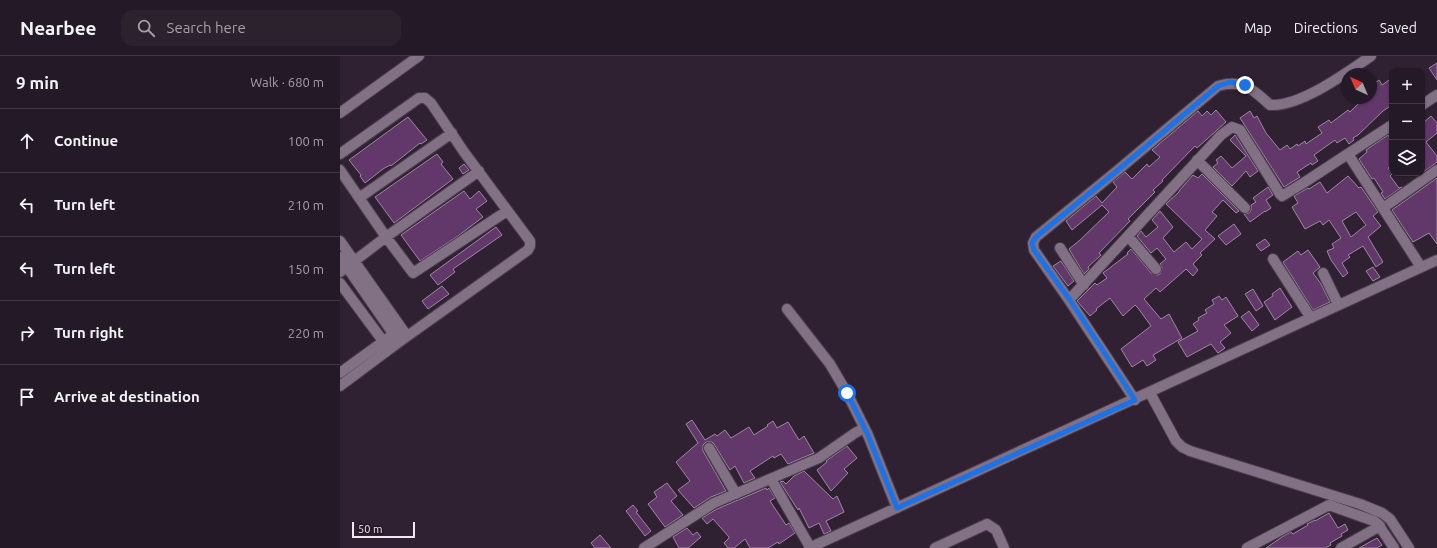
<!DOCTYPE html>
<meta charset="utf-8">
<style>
:root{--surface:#241926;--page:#2c222e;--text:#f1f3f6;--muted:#a3a0a7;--line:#413843}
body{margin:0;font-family:Ubuntu,sans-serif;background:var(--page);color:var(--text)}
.controls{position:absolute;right:12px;top:12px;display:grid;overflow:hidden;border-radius:8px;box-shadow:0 1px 3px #0004}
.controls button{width:36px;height:36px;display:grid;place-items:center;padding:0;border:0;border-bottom:1px solid var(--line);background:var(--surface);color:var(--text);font:20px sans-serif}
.compass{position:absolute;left:1001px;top:12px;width:36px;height:36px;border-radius:50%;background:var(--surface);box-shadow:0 1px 3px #0004;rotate:316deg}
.scale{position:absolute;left:12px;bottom:10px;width:63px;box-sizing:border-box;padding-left:4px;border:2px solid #f1e6f2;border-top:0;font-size:11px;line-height:14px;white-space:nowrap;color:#f1e6f2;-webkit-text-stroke:3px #261828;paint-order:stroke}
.stop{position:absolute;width:12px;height:12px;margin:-9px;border:3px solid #1a73e8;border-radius:50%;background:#fff}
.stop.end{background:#1a73e8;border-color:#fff;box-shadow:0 1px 4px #0008}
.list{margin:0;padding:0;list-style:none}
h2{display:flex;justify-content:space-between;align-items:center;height:52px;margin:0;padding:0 16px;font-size:17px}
h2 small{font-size:13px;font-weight:400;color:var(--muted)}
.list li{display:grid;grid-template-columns:26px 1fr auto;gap:12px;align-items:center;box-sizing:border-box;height:64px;padding:0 16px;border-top:1px solid var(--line)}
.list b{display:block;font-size:15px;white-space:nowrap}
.list em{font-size:13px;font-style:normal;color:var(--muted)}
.icon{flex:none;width:22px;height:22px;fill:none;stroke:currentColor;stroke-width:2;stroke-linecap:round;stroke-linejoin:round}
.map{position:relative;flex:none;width:1097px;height:492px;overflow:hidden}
header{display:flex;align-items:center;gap:24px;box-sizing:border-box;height:56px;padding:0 20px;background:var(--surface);border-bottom:1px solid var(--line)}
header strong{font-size:19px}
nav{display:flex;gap:22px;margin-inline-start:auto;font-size:14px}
.search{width:280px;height:36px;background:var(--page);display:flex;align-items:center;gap:10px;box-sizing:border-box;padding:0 14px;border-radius:12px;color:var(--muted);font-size:15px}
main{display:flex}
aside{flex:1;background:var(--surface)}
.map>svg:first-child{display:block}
.building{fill:#613869;stroke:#9b899f;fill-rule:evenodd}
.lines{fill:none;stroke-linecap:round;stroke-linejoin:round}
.street-casing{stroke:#4c3f4e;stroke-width:12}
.street{stroke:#827084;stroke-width:10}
.route{stroke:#1a73e8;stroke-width:5}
</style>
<header>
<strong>Nearbee</strong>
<div class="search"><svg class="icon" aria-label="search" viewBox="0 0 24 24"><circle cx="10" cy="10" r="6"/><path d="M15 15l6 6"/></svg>Search here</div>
<nav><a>Map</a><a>Directions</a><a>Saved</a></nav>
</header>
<main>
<aside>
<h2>9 min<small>Walk · 680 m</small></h2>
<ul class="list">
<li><svg class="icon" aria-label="ahead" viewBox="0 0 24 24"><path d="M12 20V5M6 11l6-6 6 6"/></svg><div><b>Continue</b></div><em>100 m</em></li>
<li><svg class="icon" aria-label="left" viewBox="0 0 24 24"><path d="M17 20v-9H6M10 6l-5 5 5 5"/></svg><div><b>Turn left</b></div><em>210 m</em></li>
<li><svg class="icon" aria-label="left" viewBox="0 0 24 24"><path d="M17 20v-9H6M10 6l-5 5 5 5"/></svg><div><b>Turn left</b></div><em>150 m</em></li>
<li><svg class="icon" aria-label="right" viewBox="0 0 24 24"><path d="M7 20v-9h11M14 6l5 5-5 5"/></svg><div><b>Turn right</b></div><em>220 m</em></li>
<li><svg class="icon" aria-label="arrive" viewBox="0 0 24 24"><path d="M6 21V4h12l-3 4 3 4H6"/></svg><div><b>Arrive at destination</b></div></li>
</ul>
</aside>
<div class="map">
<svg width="1097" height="492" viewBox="0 0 1097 492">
<rect width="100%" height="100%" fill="#302132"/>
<path class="building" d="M1097,7V24L1089,12Z
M1052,22V49L1043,55L1018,79L1013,82L1014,84L1009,88L1005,82L997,87L995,84L974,99L978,105L972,109L971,107L957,116L960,121L944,131L900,62L910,55L914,62L917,60L926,77L940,94L947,89L950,93L957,88L958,90L965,85L966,88L982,77L978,71L989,64L991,67L1008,54L1010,56L1024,42H1031V30L1039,24L1042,29Z
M876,54L886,66L857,92L855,90L822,124L823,125L813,134L815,136L788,163L790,165L759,197L761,199L748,211L749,213L744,218L729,193L740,184L769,156L762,149L732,174L726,165L756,140L762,147L777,131L773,126L785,116L792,123L807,108L809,111L820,101L812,94L858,55L862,60L867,55L871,59Z
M1091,60L1097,67V77L1086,86L1097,100V106L1082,117V68Z
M68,61L87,84L81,88L80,87L51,110L50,109L43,113L25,127L20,120L21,119L9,104Z
M895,79L918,115L910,121L906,115L892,130L873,111L878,107L876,104L881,100L892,112L906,100L890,84Z
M1048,79L1052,85V109L1048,112L1052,118L1050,120L1059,132L1062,131L1045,143L1041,137L1043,136L1034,122L1032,123L1019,103L1027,96L1026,94Z
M97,98L103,106L101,108L113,123L54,167L35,141Z
M124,108L129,114L123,118L119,112Z
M862,118L899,155L896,157L883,144L872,156L877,160L865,174L875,183L860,197L862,199L853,208L858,214L853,220L846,213L820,236L816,232L804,243L821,263L829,258L842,282L813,299L816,304L807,310L803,304L792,311L781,293L811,270L798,252L795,249L783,260L770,242L756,253L757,254L750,260L737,245L755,227L757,229L767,222L763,217L788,198L787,197L791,193L811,217L817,219L820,218L822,212L820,208L826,203L817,192L811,197L797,180L801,175L806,181L818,171L812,164L820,155L833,171L823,182L834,196L846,186L852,193L862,183L826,148L839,136V135L853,119L858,122Z
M1008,120L1019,132L1021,131L1038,156L1033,160L1041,170L1028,181L1043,206L1036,211L1023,190L1008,199L1010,201L1002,207L1008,217L1003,221L991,204L987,195L994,192L992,188L1001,182L989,164L983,169L980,165L965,173L952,151L958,147L954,140L968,132L969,133L980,126L987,137ZM1016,156L1026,169L1011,181L1002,165Z
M1097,122V188L1089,177L1073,186L1052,154Z
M928,131L933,139L926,144L931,152L925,156V155L910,166L904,158L909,157L911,154V149L916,146L913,142Z
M124,135L130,143L139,135L147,145L136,153L143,161L118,180L80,205L61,179Z
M894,168L901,178L886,189L878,180Z
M156,171L162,179L113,213L115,216L98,229L90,219Z
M925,183L930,189L921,195L916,189Z
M968,194L980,211L973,217L981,228L990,246L973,254L943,206L958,195L961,199Z
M721,205L734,225L728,230L713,210Z
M1033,211L1040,221L1033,225L1026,215Z
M102,230L109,238L88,253L82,245Z
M940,232L952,251L935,264L924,246L933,240L932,238Z
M913,233L923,250L916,255L905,238Z
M879,240L882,244L886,241L898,260L884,269L891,277L880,286L885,292L878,297L871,288L847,301L838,286L858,275L853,268L859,264L858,262L867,257L865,254L874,248L872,244Z
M909,255L919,269L912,275L901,261Z
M352,364L365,384L375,378L377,380L385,374L391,382L409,371L414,379L428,370L427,369L433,365L437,372L448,366L459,384L464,380L474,397L448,408L441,398L434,402L433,400L410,415L415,422L404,427L395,410L390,414L374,388L372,386H366L363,389V395L386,435L371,441L354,452L338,434L350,425L336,406L358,387L346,368Z
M507,390L517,402L504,413L508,417L491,435L477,414L487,406L486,405Z
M464,415L493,443L497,440L504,456L486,465L491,475L484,478L479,467L469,472L459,452L458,454L440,426L443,425L446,428L454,420Z
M327,427L337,440L331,445L343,459L325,471L308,448L317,441L314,436Z
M426,432L427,434L429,432L435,442L430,445L446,469L449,467L455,477L439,488L438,486L428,492H410L405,483L394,492H388L384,487L389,482V481L373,463L367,468L362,462L377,453Z
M293,449L298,455L296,456L311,475L305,480L286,455Z
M989,457L998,472L1005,468L1008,474L1001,478L1002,480L990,487L991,489L985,492H926L945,479L951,476L953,478L968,469L967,468L975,464V465Z
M347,472L353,479L357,476L361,481L348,492H339L333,481Z
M260,479L271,492H255L251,487Z
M1037,482L1042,489L1037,492H1019Z"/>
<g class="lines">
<defs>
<path id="street" d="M1082,49L1097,39
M0,57L79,0
M0,98L79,42H85L91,47L124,96L190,185V190L188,194L59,286L0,330
M1008,98L1081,211
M857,104L905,152
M0,114L46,181L73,217L167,155
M19,142L112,77
M1043,152L1097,114
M788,180L816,213
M0,185L67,280
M720,192L744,229
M0,201L59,286
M933,203L971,262
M0,216L46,181L139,115
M983,217L998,248
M0,227L43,285
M729,244L881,79L892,71L900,74L940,138L942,140L965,126L1052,69
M447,253L490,308L507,337L528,379L557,452
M0,317L59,274
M810,337L836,385L842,391L850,395L1020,448L1042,457L1050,463L1069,492
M795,344L729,244L694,194L693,187L696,181L778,114L878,30C902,23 913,33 930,49C960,51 1006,17 1031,0
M369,392L396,438
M431,423L470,491
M304,492L374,447L479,402L515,377L524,372
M469,492L1097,204
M595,492L647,468L656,474L664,492
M907,492L989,449L1034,465L1038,468L1054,492
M1001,492L1040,470"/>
</defs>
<use href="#street" class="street-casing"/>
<use href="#street" class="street"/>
</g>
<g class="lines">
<path class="route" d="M507,337L528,379L557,452L795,344L730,244L694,194L692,187L696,181L778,114L878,30L890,26L905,29"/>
</g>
</svg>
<div class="controls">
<button>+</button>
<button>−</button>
<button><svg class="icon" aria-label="layers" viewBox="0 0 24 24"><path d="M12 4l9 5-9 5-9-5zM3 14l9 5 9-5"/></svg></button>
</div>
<svg class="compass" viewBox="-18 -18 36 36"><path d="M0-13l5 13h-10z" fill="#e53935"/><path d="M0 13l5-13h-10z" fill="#a3a0a7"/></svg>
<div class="scale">50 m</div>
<div class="stop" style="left:507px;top:337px"></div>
<div class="stop end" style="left:905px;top:29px"></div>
</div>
</main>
